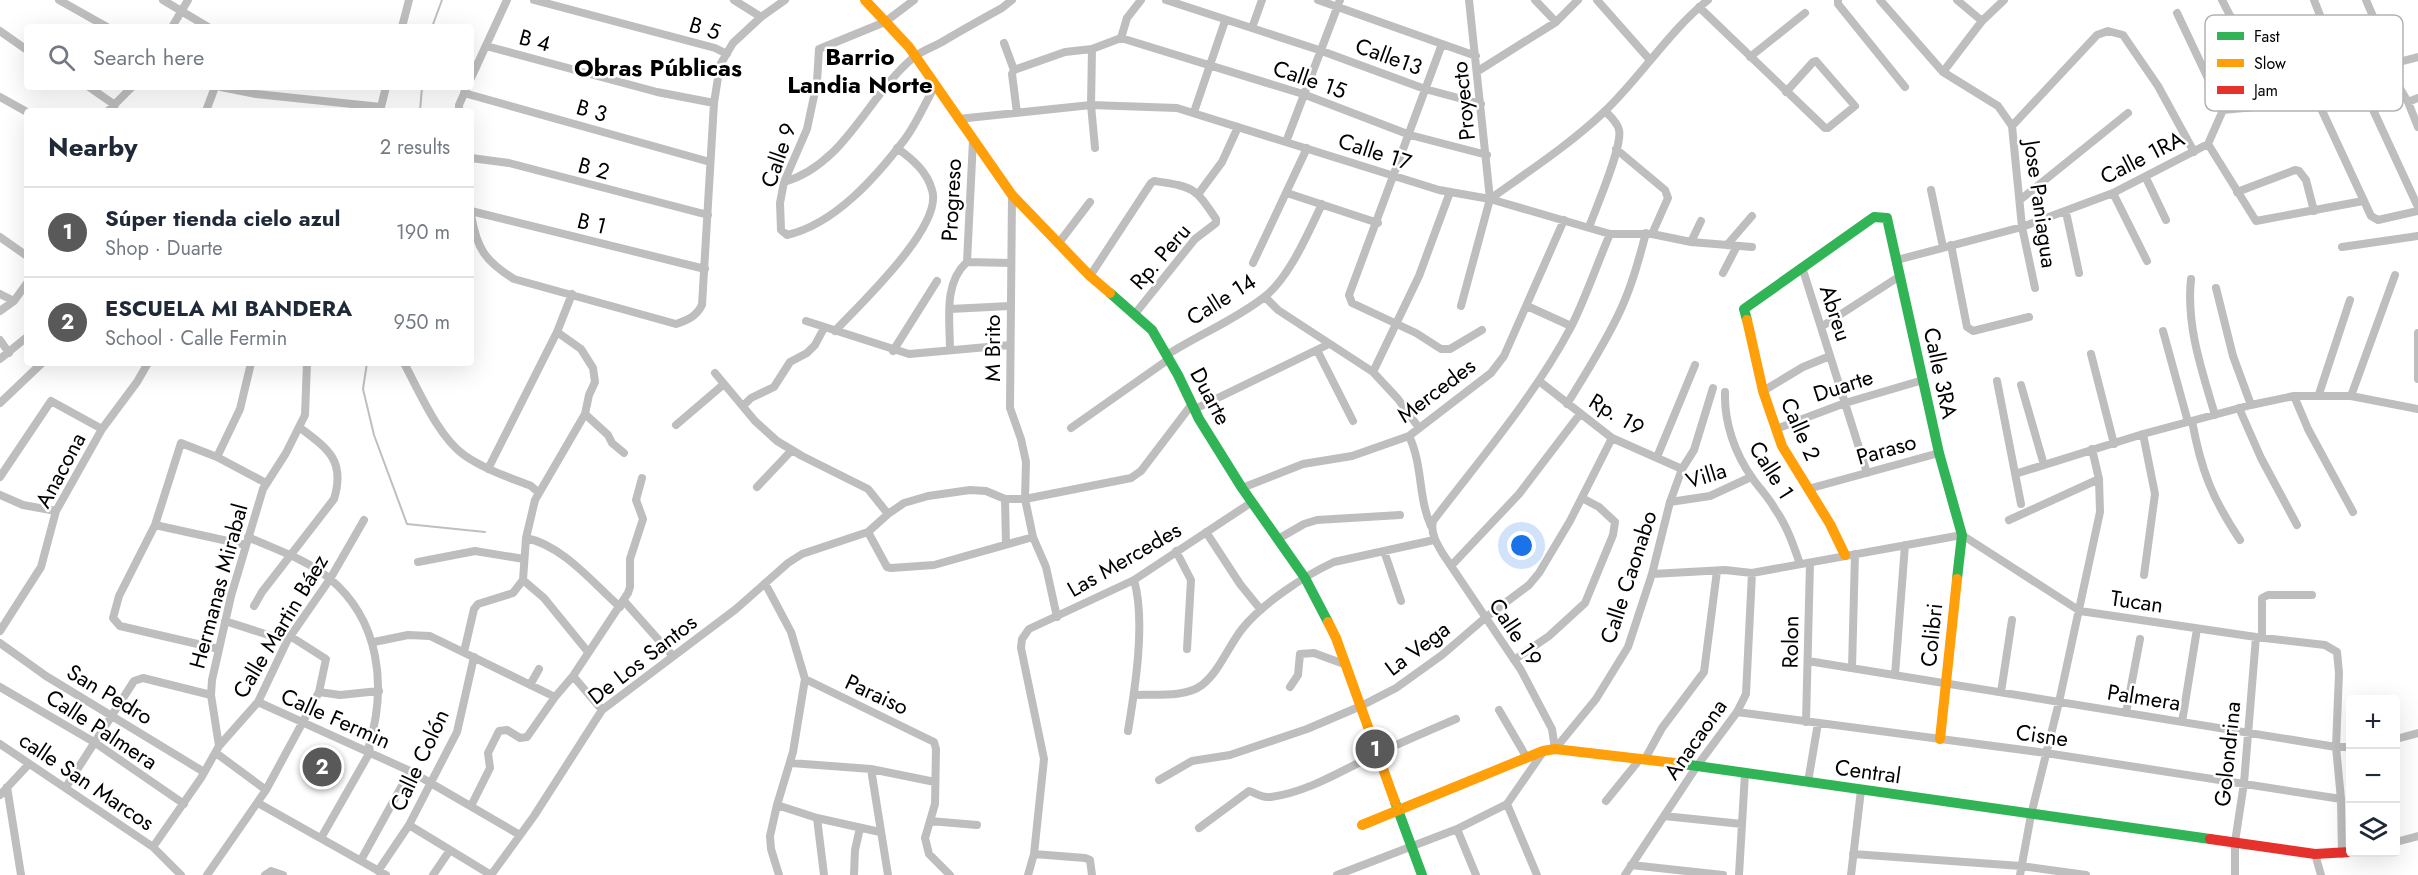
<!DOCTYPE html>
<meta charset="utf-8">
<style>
:root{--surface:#fff;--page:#f6f6f7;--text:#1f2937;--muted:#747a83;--line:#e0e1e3;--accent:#595959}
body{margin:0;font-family:Jost,sans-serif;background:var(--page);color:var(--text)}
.controls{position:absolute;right:18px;bottom:18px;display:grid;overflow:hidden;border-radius:6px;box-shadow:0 6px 24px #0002}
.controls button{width:54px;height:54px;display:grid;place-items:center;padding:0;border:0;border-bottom:2px solid var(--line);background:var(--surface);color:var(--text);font:30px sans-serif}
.you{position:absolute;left:1522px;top:546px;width:21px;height:21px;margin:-15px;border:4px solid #fff;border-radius:50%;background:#1a73e8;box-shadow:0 0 0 9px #1a73e833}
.badge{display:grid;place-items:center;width:39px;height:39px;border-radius:50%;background:var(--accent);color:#fff;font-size:20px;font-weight:700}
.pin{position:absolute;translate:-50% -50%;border:3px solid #fff;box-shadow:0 2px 6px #0006}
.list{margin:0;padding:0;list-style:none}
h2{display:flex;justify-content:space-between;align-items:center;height:78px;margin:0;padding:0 24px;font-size:26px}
h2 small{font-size:20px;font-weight:400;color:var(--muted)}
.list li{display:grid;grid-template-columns:39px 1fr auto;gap:18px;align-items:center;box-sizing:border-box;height:90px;padding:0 24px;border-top:2px solid var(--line)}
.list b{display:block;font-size:22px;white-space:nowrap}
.list p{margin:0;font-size:20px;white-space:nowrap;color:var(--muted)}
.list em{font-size:20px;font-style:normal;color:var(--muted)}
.icon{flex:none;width:33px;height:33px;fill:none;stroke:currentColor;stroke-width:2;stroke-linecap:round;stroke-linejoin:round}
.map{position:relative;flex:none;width:2418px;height:875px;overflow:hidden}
.search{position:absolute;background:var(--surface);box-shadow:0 6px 24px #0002;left:24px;top:24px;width:450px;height:66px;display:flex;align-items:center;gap:15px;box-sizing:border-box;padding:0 21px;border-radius:6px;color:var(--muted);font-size:22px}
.panel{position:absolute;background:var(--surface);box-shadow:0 6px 24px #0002;left:24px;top:108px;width:450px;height:258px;border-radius:6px}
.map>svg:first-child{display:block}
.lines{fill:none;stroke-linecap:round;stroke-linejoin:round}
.stream{stroke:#bfbfbf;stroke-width:2}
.street{stroke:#bebebe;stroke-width:8}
.fast{stroke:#30b455;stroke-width:10}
.slow{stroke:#ff9f0a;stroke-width:10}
.jam{stroke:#e5322d;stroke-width:10}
.labels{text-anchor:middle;stroke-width:5;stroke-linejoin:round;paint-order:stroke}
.street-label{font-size:22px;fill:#000;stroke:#fff}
.neighbourhood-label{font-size:24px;font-weight:bold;fill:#000;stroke:#fff}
.key{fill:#fff;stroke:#b2b2b2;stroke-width:1.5}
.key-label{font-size:16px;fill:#000}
</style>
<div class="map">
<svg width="2418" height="875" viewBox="0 0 2418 875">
<rect width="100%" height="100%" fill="#fff"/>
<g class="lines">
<path class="stream" d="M432,27L442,0
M420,111L422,87
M367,363L363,389L374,435L407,524L485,532"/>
<path class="street" d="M59,0L107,27
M163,0L208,27
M534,0L715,48L727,54
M734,0L761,17
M914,0L885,22L819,49L817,82L807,129L784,182L780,203L781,230L787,235C835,224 876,177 905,139C917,123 925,103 935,86
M1166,0L1319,50L1425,89L1481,104
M1318,0L1476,56
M1535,0L1556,22
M1597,0L1650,60
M1838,0V4L1905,87
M1880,0L1943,72L1998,106L2012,126
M1957,0L1982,21
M2222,0L2276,105
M2314,0L2344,76
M2366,0L2378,28L2386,65L2408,102L2418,127
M1699,7L1825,128H1828L1855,106L1816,61L1813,62L1786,92
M2177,13L2223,110
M172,27L188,0
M402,27L409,0
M1252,28L1262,0
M0,31L27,50
M1121,38L1303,94L1410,135L1487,155
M1004,43L1014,70L1012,74L1017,113
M1442,44L1349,295L1352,303L1416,333L1441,349H1450L1482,330
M486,46L657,92L714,103
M1092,49L1091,105L1095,148
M1750,57L1805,13
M1014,70L1065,52L1092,49L1121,38L1127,18L1141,0
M1478,71L1556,22L1578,0
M1943,72L1982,21L2004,0
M2356,73L2418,207
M471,78L507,0
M89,87L115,105
M221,87L256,94L381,107
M2312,89L2371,216L2378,220L2418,211
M464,93L710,162
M0,97L27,112
M2408,102L2418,98
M108,111L132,87
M206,111L215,87
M380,111L386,87
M459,111V105L467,87
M1194,112L1225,21
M958,119L1091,105L1177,108L1439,190L1490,199L1610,234H1652L1691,242L1752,247
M1286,142L1340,0
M2208,144L2256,221L2363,201
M1616,149L1665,190L1668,198L1652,234
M471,158L509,163L708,215
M2146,178L2166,220
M784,182C845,165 868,95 914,57C922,51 933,47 942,42C962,30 982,19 1002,8L1012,0
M1931,190L1943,247
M2237,192L2295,170L2299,171L2306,180L2314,211
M1199,193L1222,162L1238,127
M1287,193L1378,223
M2113,193L2147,261
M1012,195L1010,408L1021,439L1026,462L1025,499L1033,537L1046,567L1057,617
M1490,199C1529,171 1569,145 1604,112C1641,77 1668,32 1708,0
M2020,200L2128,113
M471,211L705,269
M2066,212L2079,273
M471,215C477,249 485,261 514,279L676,324C687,320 696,317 702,305L714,103L720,65L733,43L761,17L785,0
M1589,227C1596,208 1623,146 1619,130C1618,123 1610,116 1605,111
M0,237L27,256
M1691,242L1701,221
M1058,244L1090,202
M1727,245L1752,216
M1951,245L1967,327L1973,331L2029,317
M2342,247L2418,236
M1897,260L2022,227L2113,193L2208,144L2223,110L2276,105L2344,76L2418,57
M967,262L973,140
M1253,263L1307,148
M1802,267L1867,473
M1723,273L1737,246
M1090,276L1151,183L1154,181C1193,187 1194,186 1216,219V223L1195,239L1134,315
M2191,279C2186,326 2202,371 2215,415
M2035,288L2022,227L2012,126L2097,35L2108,31L2123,35L2158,86L2194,152
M2216,288L2233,356L2251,405
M0,294L14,301
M1265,297L1278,310L1373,372L1398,399L1419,428
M1461,306L1490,199L1469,0
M1527,306L1571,326
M950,309L1010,306
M0,311L14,301L27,283
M806,321L909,354L1010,345
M1821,327L1900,276
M835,331C859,305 944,226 932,190C927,171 912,159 897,148
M2163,331L2188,422
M2418,333V379
M0,340L9,353
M950,350C950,321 943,283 967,262L1011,263
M1317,350L1353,421
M893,351L937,281
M2091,354L2114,444
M1167,355C1198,335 1233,321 1263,298C1289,279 1308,233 1322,204
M0,359L27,337
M404,363C419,391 438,436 464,455C484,469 508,477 531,486L538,492
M1373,372L1419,276L1450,192
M715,373L755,421L777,441L802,456L868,489L888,514
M1539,381L1612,438L1682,469
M1997,381L2021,504
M2021,385L2044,465
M1763,391L1803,367L1830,356
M1725,392C1724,423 1735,454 1753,479C1760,489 1769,498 1775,509C1787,526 1793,544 1800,564
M2319,394L2350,300
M2294,396L2308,429L2353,512
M2351,396L2395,275
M0,403L42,363
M1567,404C1586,373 1606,342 1621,309C1632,285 1639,259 1646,233
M743,406L751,398L774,387L790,362L807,353L815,345L824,328
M2239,408L2261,458L2297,525
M1195,409L1329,344
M585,414L608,435L612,443L624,453
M2192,421C2201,470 2212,498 2240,540
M676,425L724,384
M1071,428L1169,359
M1776,429L1845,403L1923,380
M2143,434L2155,494L2144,575
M1409,436C1423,465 1418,498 1431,526
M217,457L240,409L251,363
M1657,457L1695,365
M488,469L557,332L572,294
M2015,474L2143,434L2251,405L2294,396H2351L2418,409
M0,477L51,401L102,429
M757,487L792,450
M1242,488L1303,464L1352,456L1409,436L1491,373L1504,356L1564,220
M1808,489L1939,453
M0,495L23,505L56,511
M1005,499L1006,544
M1670,502L1710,496L1751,477
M2009,520L2099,479
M155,525L246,545
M868,532L887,567L891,568L934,565L1033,537
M1206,532L1240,584L1261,610
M248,537C274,549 306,559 329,578C380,620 387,686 369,746L370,752L321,838
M526,538C562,545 593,583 620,607
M1278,539L1304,524L1317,520L1400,515
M1176,551L1191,580L1187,649
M1384,551L1401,601
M418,562L475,551L524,559
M1451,566L1519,494L1580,414
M1652,574L1725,570L1752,573L1962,535L2080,611L2256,637L2325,645L2337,652L2339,673L2336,747L2341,799L2342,854
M523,580L544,598L588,652
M765,583L791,632L805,679L793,752L777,805L770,836L771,849L779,875
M624,601L672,655
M254,606L262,592L334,499C346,460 327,448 299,427
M225,621L287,641
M0,631L41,567L56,511L102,429L137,382L148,363
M2262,638V598L2268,595H2312
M374,642L408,635L430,636L555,697L573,676L628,593L630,587V559L643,519L636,500L642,478
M0,643L46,676L204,772
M219,649L120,626L113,618L119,596L155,525L181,443L217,457L266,483
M464,652L474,609L478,604L513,593L523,580L526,538L535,500L585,414L589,395L595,382L593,368L581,349L557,332
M1514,660L1549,636L1585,603L1613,535L1615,522L1599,507L1582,498
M1808,661L2336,747H2350
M1852,668L1855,554
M1895,675L1905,545
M573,676L602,710
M805,679L934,742L936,749L935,804L925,838L929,854L950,875
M530,685L539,669
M0,687L94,742L184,804
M1290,687L1298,675L1300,654L1314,653L1344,664
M319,692L340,695L379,691
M2001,692L2012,620
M1134,695C1154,694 1185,698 1202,685C1219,672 1228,647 1242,629C1263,603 1304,576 1334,562L1434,540
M258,702L410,771L520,835
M1499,710L1527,758
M1737,712L2046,753L2341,799
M2126,713L2140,639
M1806,722L1810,563
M2182,722L2197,629
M1128,731C1135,689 1146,621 1134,580
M2396,739L2418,733
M0,744L153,847L181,875
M219,746L258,702L287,641L330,579L364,520
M1555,749L1552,729L1521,670L1443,554C1437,544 1430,533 1433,521C1481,458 1534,397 1571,327C1586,297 1597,264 1610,234
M1555,749L1596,699L1628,647L1652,574L1670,502L1682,469L1694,450L1713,388
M216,753L266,790
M1645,759L1662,728L1704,672L1717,571
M791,763L871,769L935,782
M871,769L888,875
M1159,780L1192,761L1230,755L1307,729L1361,706L1396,688L1442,655L1485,618L1529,585L1539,573L1570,521L1612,438
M1808,782L1818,723
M7,787L21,875
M66,787L134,681L143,678L211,695
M0,795L29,764
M1606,801L1640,759
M258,803L386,875
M1507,804L1537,875
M777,805L817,818L880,832
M471,806L490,768L488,753L499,731L507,730L520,738L527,737L555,697
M1664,816L1742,824
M817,818L824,875
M930,821L977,825
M409,825L491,875
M1199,828L1249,791C1256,793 1262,798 1271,797C1309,792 1344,769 1379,753C1404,741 1430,730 1456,719
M1457,829L1476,875
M2396,842L2418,836
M153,847L201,778L219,746L211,695L212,680L231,596L263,489L286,453L305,415L307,363
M1034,854L1085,858L1090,860L1092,875
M1853,854L2021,866L2086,875
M2315,854L2321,875
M361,860L410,771
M1631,865L1723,875
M378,871L409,825L457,732L474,657
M207,875L266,790L319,692L326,659L290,636
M265,875L271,871L283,875
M433,875L450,850
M491,875L534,816L602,710L736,609L788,563L802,554L868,532L888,514L904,503L928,496L970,490L986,491L1005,499H1025L1131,478L1141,471L1192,404
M854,875L855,850L860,828
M1028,875L1034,854L1044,759L1021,648L1022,639L1029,629L1134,580L1252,502
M1337,875L1457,829L1507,804L1543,752
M1625,875L1697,766L1737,712L1746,694L1752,573
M1739,875L1745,773
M1851,875L1861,790
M2020,875L2031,815L2059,702L2100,512L2099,479L2092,449
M2235,875V842L2244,783L2256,637"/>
<path class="fast" d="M1110,293L1152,330L1178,375L1199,419L1242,488L1305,578L1328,622
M1747,320L1744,309L1874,217L1887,218L1939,453L1962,535L1957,579
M1683,764L2210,839
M1395,802L1422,875"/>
<path class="slow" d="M865,0L909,47L1012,195L1090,276L1110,293
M1747,320L1763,391L1782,446L1830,524L1845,555
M1328,622L1336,638L1395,802
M1940,739L1957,579
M1362,825L1543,751L1555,749L1683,764"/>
<path class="jam" d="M2210,839L2315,854L2350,852"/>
</g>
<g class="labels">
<g class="street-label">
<text transform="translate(705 28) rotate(17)" y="8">B 5</text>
<text transform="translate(535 40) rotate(15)" y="8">B 4</text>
<text transform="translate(1389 56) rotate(20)" y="8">Calle13</text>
<text transform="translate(1310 79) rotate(19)" y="8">Calle 15</text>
<text transform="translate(1463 101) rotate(-96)" y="8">Proyecto</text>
<text transform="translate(592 110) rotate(16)" y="8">B 3</text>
<text transform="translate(1375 151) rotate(18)" y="8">Calle 17</text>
<text transform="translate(778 155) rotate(-71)" y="8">Calle 9</text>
<text transform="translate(2142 157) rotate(-27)" y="8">Calle 1RA</text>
<text transform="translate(594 168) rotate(15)" y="8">B 2</text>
<text transform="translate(951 200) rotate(-87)" y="8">Progreso</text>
<text transform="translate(2041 204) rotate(82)" y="8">Jose Paniagua</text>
<text transform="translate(592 223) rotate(14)" y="8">B 1</text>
<text transform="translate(1160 256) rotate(-49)" y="8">Rp. Peru</text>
<text transform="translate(1221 299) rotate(-32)" y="8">Calle 14</text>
<text transform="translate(1836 313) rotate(72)" y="8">Abreu</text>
<text transform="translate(992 348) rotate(-90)" y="8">M Brito</text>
<text transform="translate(1941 373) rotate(78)" y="8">Calle 3RA</text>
<text transform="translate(1843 385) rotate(-18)" y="8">Duarte</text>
<text transform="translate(1436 390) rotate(-37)" y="8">Mercedes</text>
<text transform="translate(1211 396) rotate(62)" y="8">Duarte</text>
<text transform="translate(1617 414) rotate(31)" y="8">Rp. 19</text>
<text transform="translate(1801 429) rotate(66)" y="8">Calle 2</text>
<text transform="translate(1886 449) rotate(-16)" y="8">Paraso</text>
<text transform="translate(60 470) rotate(-62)" y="8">Anacona</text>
<text transform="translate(1772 470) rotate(58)" y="8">Calle 1</text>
<text transform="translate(1706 475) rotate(-17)" y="8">Villa</text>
<text transform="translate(1124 559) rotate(-30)" y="8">Las Mercedes</text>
<text transform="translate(1628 577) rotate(-72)" y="8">Calle Caonabo</text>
<text transform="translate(218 586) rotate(-75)" y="8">Hermanas Mirabal</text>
<text transform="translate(2137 601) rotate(8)" y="8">Tucan</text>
<text transform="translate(280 626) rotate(-59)" y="8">Calle Martin Báez</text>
<text transform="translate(1516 632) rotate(56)" y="8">Calle 19</text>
<text transform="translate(1931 635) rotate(-84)" y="8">Colibri</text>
<text transform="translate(1790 642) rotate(-89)" y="8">Rolon</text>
<text transform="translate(1417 648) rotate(-37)" y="8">La Vega</text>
<text transform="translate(642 659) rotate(-38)" y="8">De Los Santos</text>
<text transform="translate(110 694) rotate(31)" y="8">San Pedro</text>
<text transform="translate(877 694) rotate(25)" y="8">Paraiso</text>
<text transform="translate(2144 697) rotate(9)" y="8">Palmera</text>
<text transform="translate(336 718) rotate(24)" y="8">Calle Fermin</text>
<text transform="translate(102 729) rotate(33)" y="8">Calle Palmera</text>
<text transform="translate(2042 735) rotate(8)" y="8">Cisne</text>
<text transform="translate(1695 739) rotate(-55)" y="8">Anacaona</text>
<text transform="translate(2227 754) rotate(-84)" y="8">Golondrina</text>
<text transform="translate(419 760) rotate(-65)" y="8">Calle Colón</text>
<text transform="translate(1868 771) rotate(8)" y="8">Central</text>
<text transform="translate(87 781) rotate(34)" y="8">calle San Marcos</text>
</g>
<g class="neighbourhood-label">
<text x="860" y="65">Barrio<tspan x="860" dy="28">Landia Norte</tspan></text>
<text x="658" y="76">Obras Públicas</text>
</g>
</g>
<rect x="2205" y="15" width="198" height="96" rx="9" class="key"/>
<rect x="2217" y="32" width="27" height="8" fill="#30b455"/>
<rect x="2217" y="59" width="27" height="8" fill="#ff9f0a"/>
<rect x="2217" y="86" width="27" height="8" fill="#e5322d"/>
<g class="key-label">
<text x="2254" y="42">Fast</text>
<text x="2254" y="69">Slow</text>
<text x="2254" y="96">Jam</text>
</g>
</svg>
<div class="controls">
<button>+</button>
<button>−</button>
<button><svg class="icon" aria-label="layers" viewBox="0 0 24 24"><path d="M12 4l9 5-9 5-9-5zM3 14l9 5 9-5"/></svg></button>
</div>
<div class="you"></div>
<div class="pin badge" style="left:1375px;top:749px">1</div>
<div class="pin badge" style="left:322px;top:767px">2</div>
<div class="search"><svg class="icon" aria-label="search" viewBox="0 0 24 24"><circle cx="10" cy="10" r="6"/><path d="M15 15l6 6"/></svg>Search here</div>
<section class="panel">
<h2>Nearby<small>2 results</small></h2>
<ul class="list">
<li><span class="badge">1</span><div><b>Súper tienda cielo azul</b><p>Shop · Duarte</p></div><em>190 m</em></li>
<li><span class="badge">2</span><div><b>ESCUELA MI BANDERA</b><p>School · Calle Fermin</p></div><em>950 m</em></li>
</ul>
</section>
</div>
